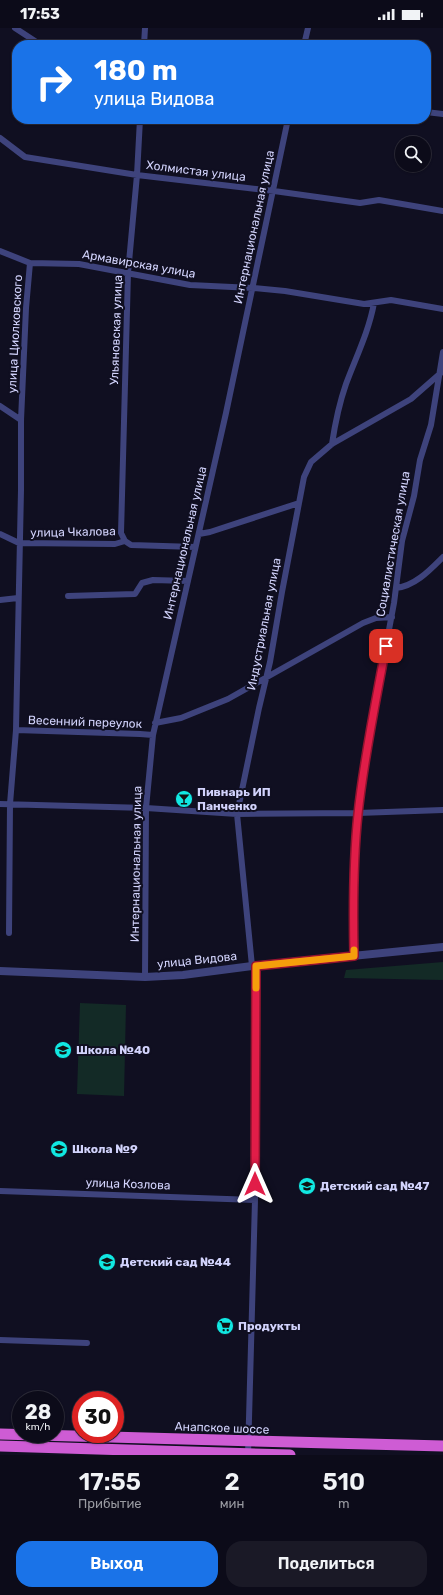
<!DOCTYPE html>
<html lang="ru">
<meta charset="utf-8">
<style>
:root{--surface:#0c0b19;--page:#1a1926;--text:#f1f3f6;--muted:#9a9ba2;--line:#2c2b38;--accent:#1a73e8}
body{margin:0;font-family:Rubik,sans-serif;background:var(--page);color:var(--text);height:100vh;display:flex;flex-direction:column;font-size:15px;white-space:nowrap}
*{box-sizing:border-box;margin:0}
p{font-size:13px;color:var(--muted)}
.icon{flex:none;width:22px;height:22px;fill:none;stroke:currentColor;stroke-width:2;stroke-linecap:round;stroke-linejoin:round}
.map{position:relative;height:1427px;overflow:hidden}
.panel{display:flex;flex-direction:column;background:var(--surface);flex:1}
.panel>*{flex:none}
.banner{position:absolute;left:12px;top:12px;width:419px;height:84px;border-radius:16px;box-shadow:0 1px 3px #0004,0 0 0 1px var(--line);background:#1a73e8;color:#fff;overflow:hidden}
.controls{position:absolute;left:395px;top:108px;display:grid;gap:8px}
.controls a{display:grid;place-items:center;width:36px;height:36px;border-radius:50%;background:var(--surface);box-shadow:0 1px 3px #0004,0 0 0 1px var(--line);font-size:20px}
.speed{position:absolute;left:12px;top:1363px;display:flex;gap:8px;font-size:20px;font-weight:700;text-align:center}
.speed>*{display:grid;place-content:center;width:52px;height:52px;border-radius:50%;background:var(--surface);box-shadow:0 1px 3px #0004,0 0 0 1px var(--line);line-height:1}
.speed small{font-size:10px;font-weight:400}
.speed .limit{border:6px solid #d22;background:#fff;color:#111}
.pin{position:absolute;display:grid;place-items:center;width:34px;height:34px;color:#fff;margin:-17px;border-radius:8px;box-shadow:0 2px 6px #0006}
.me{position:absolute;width:44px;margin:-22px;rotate:0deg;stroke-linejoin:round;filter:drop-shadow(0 0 3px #0008)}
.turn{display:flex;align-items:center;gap:14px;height:84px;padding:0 16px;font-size:18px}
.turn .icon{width:52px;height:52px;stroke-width:2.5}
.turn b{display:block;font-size:28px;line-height:34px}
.eta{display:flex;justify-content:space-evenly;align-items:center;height:68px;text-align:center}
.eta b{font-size:24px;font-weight:600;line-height:28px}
.action{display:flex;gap:8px;margin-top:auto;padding:8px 16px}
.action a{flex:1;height:46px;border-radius:16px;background:var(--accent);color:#fff;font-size:16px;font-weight:600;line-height:46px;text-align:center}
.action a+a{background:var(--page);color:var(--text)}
.status{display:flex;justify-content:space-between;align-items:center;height:28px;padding:0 20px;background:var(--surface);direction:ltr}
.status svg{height:11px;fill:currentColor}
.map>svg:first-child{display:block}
.green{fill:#132a26}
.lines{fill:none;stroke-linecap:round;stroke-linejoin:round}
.minor{stroke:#3e437c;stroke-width:6}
.tertiary{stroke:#3e437c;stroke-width:8}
.trunk{stroke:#ce5cd4;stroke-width:11}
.route-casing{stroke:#92132f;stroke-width:10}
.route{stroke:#e11d48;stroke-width:7}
.slow{stroke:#f59e0b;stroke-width:7}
.labels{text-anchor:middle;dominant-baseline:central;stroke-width:4;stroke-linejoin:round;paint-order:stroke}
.street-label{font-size:12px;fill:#d2d3fc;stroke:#100f21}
.poi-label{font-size:12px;font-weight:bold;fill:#d2d3fc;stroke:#100f21;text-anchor:start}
</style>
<div class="status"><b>17:53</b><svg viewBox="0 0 49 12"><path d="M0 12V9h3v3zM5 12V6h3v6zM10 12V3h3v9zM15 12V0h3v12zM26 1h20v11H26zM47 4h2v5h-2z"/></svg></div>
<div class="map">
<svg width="443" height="1427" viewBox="0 0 443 1427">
<rect width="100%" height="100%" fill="#100f21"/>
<path class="green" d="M443,934v18l-99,-2 2,-8z
M80,975l46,2 -2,91 -47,-2z"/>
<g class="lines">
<path class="minor" d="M15,0l26,17
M144,17l1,-17
M304,17l4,-17
M426,84l17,2
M0,110l25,19 112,18 137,16 86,12 19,-3 64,11
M0,223l30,12 49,1 111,21 63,3 32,3 79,13 27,-4 52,9
M0,378l21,14
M332,416c3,-20 7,-40 14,-60 10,-27 23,-53 28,-81
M0,506l19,9 96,1 10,-3 6,4 64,2
M199,506l11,-2 89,-29
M125,513l-4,-8 7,-260 9,-98 3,-56
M396,560c19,-2 34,-18 47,-31
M68,568l67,-2 7,-11 11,-3 35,1
M0,572l18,-2
M155,695l26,-5 47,-19 135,-76 13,-5 16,-1
M16,702l124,4 13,1
M0,776l146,4 91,6 121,-1 85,-3
M9,905l1,-129 6,-74 5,-240v-70l5,-112 4,-45
M354,928l-2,-65 6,-78 12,-82 24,-128 8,-62 12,-45 6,-36 11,-35 12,-73
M252,938l-15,-152 22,-106 11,-46 12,-70 22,-115 7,-15 21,-18 79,-45 32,-28
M145,949l1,-169 7,-73 73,-322 62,-294
M0,1163l255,9
M0,1312l87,3
M248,1427l7,-255 1,-234"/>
<path class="tertiary" d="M0,943l145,6 38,-2 69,-9 191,-19"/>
<path class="trunk" d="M0,1406l443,12
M0,1418l290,9"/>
</g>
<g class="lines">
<g class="route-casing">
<path id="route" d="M255,1156l1,-218 98,-10c-1,-47 -1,-95 4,-142 6,-57 18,-113 28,-168"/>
</g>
<use href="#route" class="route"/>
<path class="slow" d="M256,960v-22l98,-10v-6"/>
</g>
<defs>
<g id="bar-disc" transform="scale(0.9)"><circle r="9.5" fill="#11e8e2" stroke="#100f21"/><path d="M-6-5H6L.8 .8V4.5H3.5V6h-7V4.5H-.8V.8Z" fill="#111"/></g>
<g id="school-disc" transform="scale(0.9)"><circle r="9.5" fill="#11e8e2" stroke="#100f21"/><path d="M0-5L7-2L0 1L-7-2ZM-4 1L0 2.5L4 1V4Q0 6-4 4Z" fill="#111"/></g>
<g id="supermarket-disc" transform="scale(0.9)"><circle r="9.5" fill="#11e8e2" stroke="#100f21"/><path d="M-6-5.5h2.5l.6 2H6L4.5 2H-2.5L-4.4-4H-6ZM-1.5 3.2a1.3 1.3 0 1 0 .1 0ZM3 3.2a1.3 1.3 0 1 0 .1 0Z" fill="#111"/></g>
</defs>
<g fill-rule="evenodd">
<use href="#bar-disc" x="184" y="771"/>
<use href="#school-disc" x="63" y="1022"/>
<use href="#school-disc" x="59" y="1121"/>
<use href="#school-disc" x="307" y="1158"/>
<use href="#school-disc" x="107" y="1234"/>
<use href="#supermarket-disc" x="225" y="1298"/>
</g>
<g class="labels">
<g class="street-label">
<text transform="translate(196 143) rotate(7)">Холмистая улица</text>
<text transform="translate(254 199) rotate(-78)">Интернациональная улица</text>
<text transform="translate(139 236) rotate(10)">Армавирская улица</text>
<text transform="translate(116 302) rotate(-88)">Ульяновская улица</text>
<text transform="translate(15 306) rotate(-87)">улица Циолковского</text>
<text transform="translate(73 504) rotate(-1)">улица Чкалова</text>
<text transform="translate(185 515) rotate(-77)">Интернациональная улица</text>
<text transform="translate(393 516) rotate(-80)">Социалистическая улица</text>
<text transform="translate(264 596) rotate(-79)">Индустриальная улица</text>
<text transform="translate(85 694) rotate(2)">Весенний переулок</text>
<text transform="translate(136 836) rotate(-89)">Интернациональная улица</text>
<text transform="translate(197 932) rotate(-6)">улица Видова</text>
<text transform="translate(128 1156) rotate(2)">улица Козлова</text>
<text transform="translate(222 1400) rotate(2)">Анапское шоссе</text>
</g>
<g class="poi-label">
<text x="197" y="764">Пивнарь ИП<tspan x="197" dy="14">Панченко</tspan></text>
<text x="76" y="1022">Школа №40</text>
<text x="72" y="1121">Школа №9</text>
<text x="320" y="1158">Детский сад №47</text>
<text x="120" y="1234">Детский сад №44</text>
<text x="238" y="1298">Продукты</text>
</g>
</g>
</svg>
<div class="controls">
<a><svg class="icon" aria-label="search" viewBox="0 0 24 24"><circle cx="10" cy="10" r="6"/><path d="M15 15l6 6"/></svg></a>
</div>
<div class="speed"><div>28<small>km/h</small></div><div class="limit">30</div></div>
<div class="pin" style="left:386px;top:618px;background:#d93025"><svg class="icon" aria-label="arrive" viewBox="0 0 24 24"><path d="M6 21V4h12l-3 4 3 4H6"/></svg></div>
<svg class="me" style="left:255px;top:1156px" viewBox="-20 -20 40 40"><path d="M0-17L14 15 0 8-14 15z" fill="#e11d48" stroke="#fff" stroke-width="4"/></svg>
<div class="banner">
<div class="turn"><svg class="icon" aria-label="right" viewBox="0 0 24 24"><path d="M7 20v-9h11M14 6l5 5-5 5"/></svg><div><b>180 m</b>улица Видова</div></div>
</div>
</div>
<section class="panel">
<div class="eta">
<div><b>17:55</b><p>Прибытие</p></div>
<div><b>2</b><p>мин</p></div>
<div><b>510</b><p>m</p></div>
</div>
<div class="action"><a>Выход</a><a>Поделиться</a></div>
</section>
